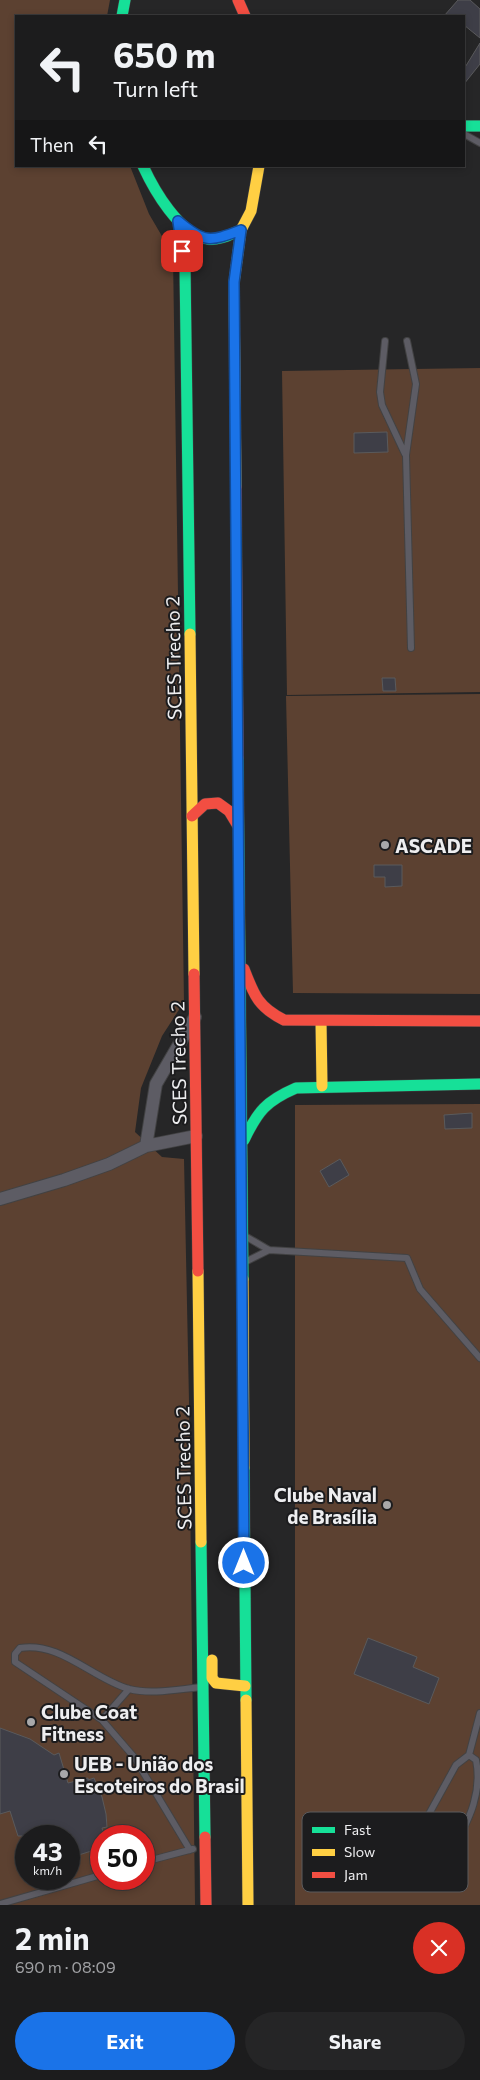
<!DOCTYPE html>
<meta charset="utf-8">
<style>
:root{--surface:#1c1c1d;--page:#252526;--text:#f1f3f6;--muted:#a0a1a4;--line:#3a3a3b;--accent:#1a73e8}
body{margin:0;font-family:Commissioner,sans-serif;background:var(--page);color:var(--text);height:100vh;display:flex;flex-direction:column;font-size:19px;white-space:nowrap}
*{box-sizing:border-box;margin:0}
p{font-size:16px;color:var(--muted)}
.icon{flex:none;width:28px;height:28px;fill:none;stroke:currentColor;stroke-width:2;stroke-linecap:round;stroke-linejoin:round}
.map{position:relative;height:1905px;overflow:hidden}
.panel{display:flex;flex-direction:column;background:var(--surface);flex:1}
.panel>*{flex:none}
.top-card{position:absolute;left:15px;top:15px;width:450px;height:152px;border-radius:0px;box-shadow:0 2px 8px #0003,0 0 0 1px var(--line);background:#1c1c1d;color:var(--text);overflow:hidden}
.speed{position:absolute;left:15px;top:1825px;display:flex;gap:10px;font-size:25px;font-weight:700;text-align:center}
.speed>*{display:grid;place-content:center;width:65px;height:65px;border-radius:50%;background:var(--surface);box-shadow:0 2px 8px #0003,0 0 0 1px var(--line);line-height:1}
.speed small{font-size:12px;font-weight:400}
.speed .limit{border:8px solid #d22;background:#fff;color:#111}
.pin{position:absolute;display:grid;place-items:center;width:42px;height:42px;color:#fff;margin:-21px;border-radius:10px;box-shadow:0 2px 8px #0006}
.me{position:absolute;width:55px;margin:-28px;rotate:0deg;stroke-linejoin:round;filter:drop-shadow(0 0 4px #0008)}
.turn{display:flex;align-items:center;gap:18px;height:105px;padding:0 15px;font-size:22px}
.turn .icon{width:65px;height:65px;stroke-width:2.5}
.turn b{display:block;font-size:35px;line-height:42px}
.then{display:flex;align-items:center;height:48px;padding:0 15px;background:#0003;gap:10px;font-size:19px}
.round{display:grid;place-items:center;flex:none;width:52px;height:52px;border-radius:26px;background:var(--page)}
.headline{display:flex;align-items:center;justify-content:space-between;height:85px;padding:0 15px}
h1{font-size:30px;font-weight:700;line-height:38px}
.primary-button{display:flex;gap:10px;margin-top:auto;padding:10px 15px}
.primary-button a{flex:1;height:58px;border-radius:30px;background:var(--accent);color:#fff;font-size:20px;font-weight:700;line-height:58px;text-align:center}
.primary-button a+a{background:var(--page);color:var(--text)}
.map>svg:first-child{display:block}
.green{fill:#5c4131;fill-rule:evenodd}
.building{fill:#3e3e47;stroke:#5a5a5c}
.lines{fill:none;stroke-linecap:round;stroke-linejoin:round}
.lane-casing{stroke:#424243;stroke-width:8}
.street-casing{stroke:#424243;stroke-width:14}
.fast-casing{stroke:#424243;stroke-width:12}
.slow-casing{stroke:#424243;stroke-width:12}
.jam-casing{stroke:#424243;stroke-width:12}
.lane{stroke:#5d5c64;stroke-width:6}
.street{stroke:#5d5c64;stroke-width:12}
.fast{stroke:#16e098;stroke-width:11}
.slow{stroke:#ffcf43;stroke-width:11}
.jam{stroke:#f24e42;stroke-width:11}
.route-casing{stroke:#114b97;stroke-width:12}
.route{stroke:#1a73e8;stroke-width:9}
.poi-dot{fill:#a8a8aa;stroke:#1c1c1e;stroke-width:2}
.labels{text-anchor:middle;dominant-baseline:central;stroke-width:4;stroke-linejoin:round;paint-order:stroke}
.street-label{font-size:19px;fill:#eeeef0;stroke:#1c1c1e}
.poi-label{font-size:19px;font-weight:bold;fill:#eeeef0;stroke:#1c1c1e;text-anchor:start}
.key{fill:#1c1c1e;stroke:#5b5b5d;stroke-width:1}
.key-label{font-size:14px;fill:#eeeef0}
</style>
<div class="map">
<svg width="480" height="1905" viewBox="0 0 480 1905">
<rect width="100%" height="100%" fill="#262627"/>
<path class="green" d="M0,0h110l-3,16h-91v150h114l19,48 24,41 11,747 -22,34 -21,52 -6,44 27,25 22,2 5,242 6,504h-195zM26,1836h43v43h-43zM101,1836h43v43h-43z
M480,368v324l-193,3 -5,-324z
M480,694v300l-187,-1 -7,-297z
M480,1104v801h-185v-800z"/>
<path class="building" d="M458,0h12l10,9v29l-16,-13v-9h-20z
M480,43v21l-16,20v-15z
M387,432l1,20 -34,1v-20z
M382,678h13l1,13h-13z
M374,865h28v21l-17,1v-10h-11z
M472,1113v15l-27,1 -1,-14z
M340,1159l9,16 -20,12 -9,-16z
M368,1638l49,19 -4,10 26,11 -10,26 -75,-30z
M0,1728l30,11 24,16 5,-2 9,30 20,-5v2l6,-2 8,19 4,17 1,13 -5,1 2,8h-3v12l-32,10v-22h-51l-8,-25 -10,3z"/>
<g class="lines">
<g class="lane-casing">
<path id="lane" d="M464,134l16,9
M385,341l-5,51 2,13 23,49
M407,341l9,43 -10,71 5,193
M245,1236l24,14 138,8 13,31 60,69
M245,1262l24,-12
M102,1720l27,-31
M469,1755l7,5c3,15 2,28 -2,42 -3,14 -33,76 -44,82 -7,4 -16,3 -23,1l-4,-9 2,-13 8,-20 43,-78 13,-10 11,-42
M190,1850l-56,-93 -32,-37 -87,-58v-8l5,-6c40,-7 73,31 109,41 23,6 50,0 73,-2
M144,1862l49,-13
M0,1904l101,-29"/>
</g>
<g class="street-casing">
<path id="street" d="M146,1146l10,-62 39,-67
M0,1199l64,-19 45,-16 37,-18 50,-10"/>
</g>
<g class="fast-casing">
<path id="fast" d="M122,16l3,-16
M464,126h16
M143,166c11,24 36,68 65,73 11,2 23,-5 33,-9
M178,221l7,45 5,368
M238,758l5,521
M244,1140c14,-29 22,-39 52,-52l184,-4
M244,1468l2,232
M201,1542l4,295"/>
</g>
<g class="slow-casing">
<path id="slow" d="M236,487l-2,-204 7,-53 10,-19 8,-45
M190,634l4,340
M321,1021l1,65
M198,1271l3,271
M243,1279l1,189
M212,1660v18l4,5 29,3
M246,1700l2,205"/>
</g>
<g class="jam-casing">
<path id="jam" d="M238,0l7,16
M236,487l2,271
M192,816l13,-12 13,-1 11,8 9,15
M244,969c10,26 14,38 40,51l196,1
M194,974l4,297
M205,1837l1,68"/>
</g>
<use href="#lane" class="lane"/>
<use href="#street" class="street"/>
<use href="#fast" class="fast"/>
<use href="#slow" class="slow"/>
<use href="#jam" class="jam"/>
</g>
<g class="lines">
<g class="route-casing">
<path id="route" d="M182,251l-4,-30c26,22 32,21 63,9l-7,52 10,1281"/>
</g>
<use href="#route" class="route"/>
</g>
<g class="poi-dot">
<circle cx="385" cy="845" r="5"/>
<circle cx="387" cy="1505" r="5"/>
<circle cx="31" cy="1722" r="5"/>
<circle cx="64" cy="1774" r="5"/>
</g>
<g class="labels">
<g class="street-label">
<text transform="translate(173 658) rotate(-91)">SCES Trecho 2</text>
<text transform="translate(178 1063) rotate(-91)">SCES Trecho 2</text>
<text transform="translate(183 1468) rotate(-91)">SCES Trecho 2</text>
</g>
<g class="poi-label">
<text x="395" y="845">ASCADE</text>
<text x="377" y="1494" text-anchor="end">Clube Naval<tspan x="377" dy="22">de Brasília</tspan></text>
<text x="41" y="1711">Clube Coat<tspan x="41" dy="22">Fitness</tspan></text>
<text x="74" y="1763">UEB - União dos<tspan x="74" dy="22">Escoteiros do Brasil</tspan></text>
</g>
</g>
<rect x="302" y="1812" width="166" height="80" rx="8" class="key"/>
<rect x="312" y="1827" width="23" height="6" fill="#16e098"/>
<rect x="312" y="1849" width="23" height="7" fill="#ffcf43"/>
<rect x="312" y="1872" width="23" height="6" fill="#f24e42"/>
<g class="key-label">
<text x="344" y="1835">Fast</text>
<text x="344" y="1857">Slow</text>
<text x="344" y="1880">Jam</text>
</g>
</svg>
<div class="speed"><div>43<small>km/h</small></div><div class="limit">50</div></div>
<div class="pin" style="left:182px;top:251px;background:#d93025"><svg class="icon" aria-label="arrive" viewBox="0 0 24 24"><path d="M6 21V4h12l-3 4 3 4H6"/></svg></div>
<svg class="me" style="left:244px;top:1563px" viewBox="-20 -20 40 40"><circle r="17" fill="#1a73e8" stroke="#fff" stroke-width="3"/><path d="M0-11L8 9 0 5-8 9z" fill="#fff"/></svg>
<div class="top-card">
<div class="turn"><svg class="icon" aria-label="left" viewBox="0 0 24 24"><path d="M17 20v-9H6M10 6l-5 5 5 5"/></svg><div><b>650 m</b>Turn left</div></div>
<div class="then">Then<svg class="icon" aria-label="left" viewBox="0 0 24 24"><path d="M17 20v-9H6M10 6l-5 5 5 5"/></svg></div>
</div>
</div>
<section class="panel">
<div class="headline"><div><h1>2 min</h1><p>690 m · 08:09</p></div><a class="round" style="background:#d93025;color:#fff"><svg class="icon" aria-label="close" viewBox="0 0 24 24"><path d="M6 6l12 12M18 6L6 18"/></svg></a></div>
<div class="primary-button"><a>Exit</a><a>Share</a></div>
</section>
